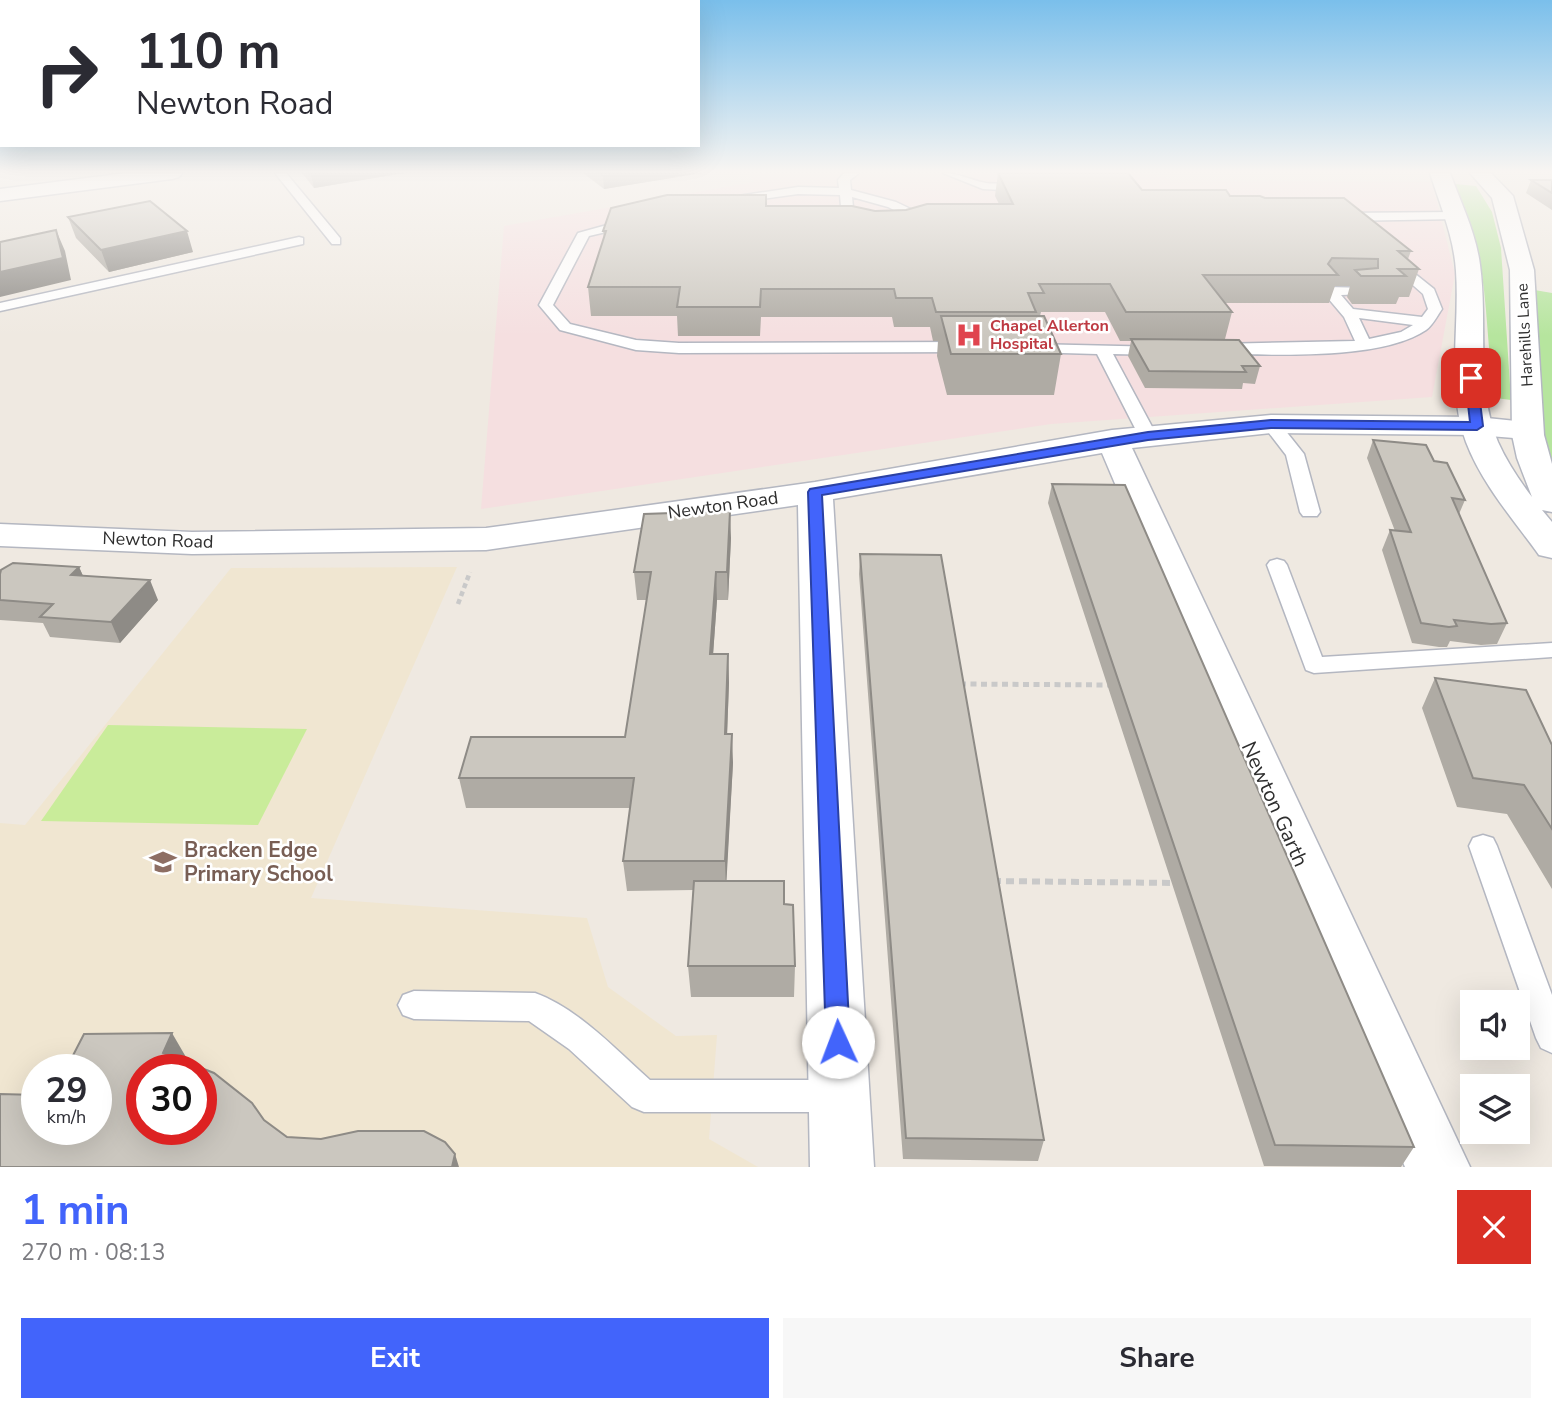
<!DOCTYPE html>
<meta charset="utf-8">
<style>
:root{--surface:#fff;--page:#f7f7f7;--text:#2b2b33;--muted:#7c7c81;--accent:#4264fb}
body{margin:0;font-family:"Nunito Sans",sans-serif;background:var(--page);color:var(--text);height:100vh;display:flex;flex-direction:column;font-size:26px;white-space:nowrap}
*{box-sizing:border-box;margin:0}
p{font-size:23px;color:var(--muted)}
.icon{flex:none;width:38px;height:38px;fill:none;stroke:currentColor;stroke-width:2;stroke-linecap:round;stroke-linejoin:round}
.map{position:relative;height:1167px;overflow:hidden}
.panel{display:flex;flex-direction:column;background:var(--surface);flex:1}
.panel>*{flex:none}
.banner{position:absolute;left:0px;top:0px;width:700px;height:147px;box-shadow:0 7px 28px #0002;background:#fff;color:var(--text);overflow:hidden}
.tools{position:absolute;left:1460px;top:990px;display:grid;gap:14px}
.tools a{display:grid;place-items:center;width:70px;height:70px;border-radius:0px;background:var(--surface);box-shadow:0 7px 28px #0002;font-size:35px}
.speed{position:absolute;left:21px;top:1054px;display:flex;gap:14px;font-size:35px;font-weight:700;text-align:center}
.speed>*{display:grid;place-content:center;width:91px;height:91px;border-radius:50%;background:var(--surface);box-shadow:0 7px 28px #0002;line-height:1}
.speed small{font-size:18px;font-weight:400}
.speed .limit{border:10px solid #d22;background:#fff;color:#111}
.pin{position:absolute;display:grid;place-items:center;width:60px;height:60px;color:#fff;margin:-30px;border-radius:14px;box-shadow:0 4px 10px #0006}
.me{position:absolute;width:77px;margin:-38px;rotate:358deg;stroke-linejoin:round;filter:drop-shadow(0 0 5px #0008)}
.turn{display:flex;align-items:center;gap:24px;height:147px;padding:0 21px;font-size:32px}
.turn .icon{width:91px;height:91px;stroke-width:2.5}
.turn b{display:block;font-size:49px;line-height:60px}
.round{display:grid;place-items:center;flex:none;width:74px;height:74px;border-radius:0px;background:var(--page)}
.head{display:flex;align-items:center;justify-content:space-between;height:119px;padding:0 21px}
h1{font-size:42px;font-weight:700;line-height:52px;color:var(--accent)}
.cta{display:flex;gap:14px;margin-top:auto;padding:14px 21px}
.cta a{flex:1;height:80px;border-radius:0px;background:var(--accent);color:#fff;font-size:28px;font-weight:700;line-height:80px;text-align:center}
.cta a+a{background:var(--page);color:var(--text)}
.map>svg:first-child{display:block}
.education{fill:#f0e6d1;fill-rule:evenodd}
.medical{fill:#f5dfe0}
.green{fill:#b6e59e}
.pitch{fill:#c9ec9a}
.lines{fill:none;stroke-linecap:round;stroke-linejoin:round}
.service-casing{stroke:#b4b7c1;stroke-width:3}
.minor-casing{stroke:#b4b7c1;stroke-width:3}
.secondary-casing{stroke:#b4b7c1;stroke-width:3}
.path-far2{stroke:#c9c9c9;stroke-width:4.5;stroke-dasharray:5 3.5;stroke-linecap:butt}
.path-far1{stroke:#c9c9c9;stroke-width:5;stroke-dasharray:6 4.5;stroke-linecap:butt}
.path{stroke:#c9c9c9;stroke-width:6;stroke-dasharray:8 5;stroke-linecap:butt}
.service{fill:#fff;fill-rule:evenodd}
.minor{fill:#fff;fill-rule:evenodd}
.secondary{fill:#fff;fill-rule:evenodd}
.wall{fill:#afaba4}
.shaded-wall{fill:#8e8b86}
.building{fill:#cbc7bf;stroke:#8e8b86;stroke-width:2;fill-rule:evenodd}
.route{fill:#4264fb;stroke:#2b41a3;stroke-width:2}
.labels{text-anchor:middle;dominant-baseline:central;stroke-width:5;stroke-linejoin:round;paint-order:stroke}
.far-health-label{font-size:16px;font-weight:bold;fill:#be3a42;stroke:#fff;text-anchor:start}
.far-street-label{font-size:16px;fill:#2e2e2e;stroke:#fff}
.street-label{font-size:18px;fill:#2e2e2e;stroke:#fff}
.near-street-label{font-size:21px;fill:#2e2e2e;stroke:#fff}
.near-education-label{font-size:21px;font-weight:bold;fill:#785e54;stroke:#fff;text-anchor:start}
</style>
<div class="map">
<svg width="1552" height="1167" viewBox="0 0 1552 1167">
<rect width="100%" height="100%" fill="#efe9e1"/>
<path class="education" d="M457,567l-146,331 276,20 21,69 68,49 41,-1 -8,104 49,28h-758v-344l25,2 206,-257zM37,1069h59v60h-59zM142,1069h59v60h-59z"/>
<path class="medical" d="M749,173h398l26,7 259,2 23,92 -23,123 -381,27 -570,85 23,-283 250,-44z"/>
<path class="green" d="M1455,184l21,2 16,26 9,36 10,152 -16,-2c-8,-47 -7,-95 -16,-142 -4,-25 -14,-49 -24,-72z
M1523,288l29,5v209z"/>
<path class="pitch" d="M108,725l199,4 -49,96 -217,-4z"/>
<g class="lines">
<g class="service-casing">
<path id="service" d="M275,173h11l54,65v6h-8z
M844,173h15l-9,7 1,10 45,12 23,11 5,13 -2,3 -13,1 -2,-3 4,-3 -1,-6 -22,-11 -36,-10 2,21 12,10 -6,4 -11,-3 -7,-11 -2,-23 -42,-1 -73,10 -6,-3 6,-3 73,-11 41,1 -1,-8z
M943,173c16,0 27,7 43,10 14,2 33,-3 44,5l-6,3 -41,-2z
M1455,212l4,1v6l-118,2 -6,-4 6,-4z
M632,218l4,1v6l-47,11 -36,69 17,19 66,16 43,3 286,-1 8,5 -8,5 -286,1 -43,-3 -76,-20 -21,-25 39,-72z
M299,237l4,1v6l-303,67v-8z
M1394,257l40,32 8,20c-5,7 -9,16 -16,21 -46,31 -154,24 -208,24l-8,-5 8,-5 137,-3 -11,-24 -22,-26 7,-4 38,1v6l-26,1 12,14 69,8 6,-8 -5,-15 -34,-30v-6zM1359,318l54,7 -12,7 -32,7z
M1032,344l131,3 3,3 -8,5 -45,-1 44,82 -3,4h-12l-3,-4 -42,-82 -70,-2 -3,-3z
M1271,419l6,1 27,34 16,58 -3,4h-14l-3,-4 -14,-57 -24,-31z
M1277,559l7,2 3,4 35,92 230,-14v14l-238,16 -8,-3 -39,-105 3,-4z
M1483,835l10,3 4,8 55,149v58l-11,-5 -5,-10 -67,-192 4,-8z
M414,991l121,2c44,16 81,57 115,87h188l12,5 5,11 -5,11 -12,5h-194l-12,-5 -63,-58 -40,-28 -115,-2 -11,-4 -5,-10 5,-10z"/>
</g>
<g class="minor-casing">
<path id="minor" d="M126,173h56l-3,4 -7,2 -172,22v-12z
M1271,415l206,2 60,6 5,7 -5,7 -11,2 -49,-4 -206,-2 -139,15 338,719h-65l-303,-714 -269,46 41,668h-64l-12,-662 -312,45 -294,4 -192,-8v-22l192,8 294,-4 329,-46 297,-52z"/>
</g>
<g class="secondary-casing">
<path id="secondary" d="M1430,173h20c11,30 26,60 30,92 8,58 -5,122 18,177 9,20 21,38 34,55l-15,-39 -5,-23 -2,-165 -18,-72 -22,-25h21l22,23 21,74 10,165 8,29v48l-10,-2 10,12v36l-13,-3c-26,-36 -57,-71 -73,-113 -20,-54 -6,-115 -10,-171 -2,-34 -16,-66 -26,-98z"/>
</g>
<path class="path-far2" d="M458,604l12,-32"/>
<path class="path-far1" d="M960,684l153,1"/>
<path class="path" d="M993,881l184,2"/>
<use href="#service" class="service"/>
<use href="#minor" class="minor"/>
<use href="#secondary" class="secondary"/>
</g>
<path class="wall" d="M302,173h102l-90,15z
M583,173h119l-98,16z
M998,173h130l14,17 123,8 146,53 -3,8 11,10 -10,28h-10l-3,7h-44l-5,-7 3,-11h-15l-6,17h-104l7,9 -7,27 35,27 -5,18 -12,-1 -1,6 -97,-1 -17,-32 3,-15h-11l-15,-29h-64l-1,4 21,38 -7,41h-107l-10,-39 1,-15h-5l-3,-14h-36l-2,-10h-131l-1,19h-82l-1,-20h-86l-3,-29 16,-48 -1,-8 163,-25 109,5 124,-7 -4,-8z
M1531,180h21v30l-26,-17z
M68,217l125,35 -84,20 -33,-34z
M1373,440l61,21 31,39 -6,14 48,109 -10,21 -16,1 -31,-4 -3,6h-8l-27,-4 -30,-93 8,-20 5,1 -28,-73z
M1052,484l362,663 -13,20 -137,-1 -216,-663z
M731,538l-3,62h-11l-4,54h15l1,29 -2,51 6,29 -7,118 58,23 11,62 -1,31h-103l-3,-31 5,-76 -66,1 -4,-30 7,-53h-164l-7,-30 166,-41 22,-137h-10l-3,-28z
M860,554l184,586 -6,21 -135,-2 -44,-585z
M79,567l4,9 75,24 -38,43 -70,-6 -7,-14 -43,-3v-46z
M1435,678l117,67v144l-45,-75 -50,-7 -35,-99z"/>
<path class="shaded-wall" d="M325,173h79l-90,15 -3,-13z
M621,173h81l-98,16 -1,-13z
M56,230l9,21 6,29 -71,17v-25z
M187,231l6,21 -84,20 -8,-22z
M730,511l1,27 -3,62 -1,-28z
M79,567l9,20 -17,-12z
M716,572l1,28 -6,83 -1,-29z
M150,580l8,20 -38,43 -9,-21z
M728,654l1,29 -3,80 -1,-29z
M732,734l1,29 -7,127 -1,-29z
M172,1033l18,31 -27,-11z
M455,1154l4,13h-7z"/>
<path class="building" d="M309,173h16l-14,2z
M599,173h22l-18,3z
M998,173h130l14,17h84l4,6h30l5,2h79l67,53h-13l21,18h-21l8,7h-45l-6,-6 23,-2v-9l-46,-1 -4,6 10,11h-135l29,37h-106l-16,-28h-71l5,9h-16l8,19h-100l-4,-14h-36l-2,-9h-133l-1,18h-83l3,-20h-92l18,-56h-3l8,-23 56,-13h99v11h86l23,5 31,-1 21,-6h86z
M1531,180h21v13z
M150,201l37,30 -86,19 -33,-33z
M56,230l7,28 -63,14v-30z
M941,316h103l17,38h-110z
M1131,339l108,1 21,26h-18l4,6 -97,-1z
M1373,440l53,5 8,16 13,2 18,37 -13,-2 55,125 -16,1 -37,-4 3,6 -8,1 -28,-4 -31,-93 21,2z
M1052,484l73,1 289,662 -139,-2z
M730,511l-3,61h-11l-6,82h18l-3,80h7l-7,127h-102l11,-83h-175l12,-41h154l26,-165h-17l10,-58z
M860,554l81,1 103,585 -138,-2z
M13,563l66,4 -8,8 79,5 -39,42 -71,-5 13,-13 -53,-4v-26l1,-4z
M1435,678l91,12 26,55v84l-28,-44 -51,-7z
M694,881h90v23l9,1 2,61h-107z
M172,1033l-9,20 51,20 38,30 12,17 23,17 34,2 37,-8h66l21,11 10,12 -3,13h-452v-73l37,1v34h59v-60h-30l18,-35zM142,1069h59v60h-59z"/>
<linearGradient id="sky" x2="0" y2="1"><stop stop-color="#7abfeb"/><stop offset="0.51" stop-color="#f8f5f2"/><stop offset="1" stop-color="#f8f5f2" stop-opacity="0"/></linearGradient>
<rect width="1552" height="336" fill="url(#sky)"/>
<path class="route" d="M1471,375l6,3 6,48 -6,4 -206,-2 -123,12 -326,55 28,547 -4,8 -8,3 -9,-3 -3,-8 -18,-550 2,-3 338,-57 123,-12 199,2 -5,-44z"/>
<defs>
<g id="hospital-bare" transform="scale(2.1)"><path d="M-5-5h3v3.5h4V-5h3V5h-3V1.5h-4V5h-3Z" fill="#e0444e" stroke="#fff" stroke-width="2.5" paint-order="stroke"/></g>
<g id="school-bare" transform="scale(2.1)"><path d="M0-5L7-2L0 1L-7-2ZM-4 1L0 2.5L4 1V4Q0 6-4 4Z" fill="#8d6e63" stroke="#fff" stroke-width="2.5" paint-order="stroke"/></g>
</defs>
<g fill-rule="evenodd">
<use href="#hospital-bare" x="969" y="335"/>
<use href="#school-bare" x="163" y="862"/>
</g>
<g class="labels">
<g class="far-health-label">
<text x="990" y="326">Chapel Allerton<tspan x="990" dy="18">Hospital</tspan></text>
</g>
<g class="far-street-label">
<text transform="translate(1525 335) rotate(-93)">Harehills Lane</text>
</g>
<g class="street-label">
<text transform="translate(723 505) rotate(-8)">Newton Road</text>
<text transform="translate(158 540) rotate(2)">Newton Road</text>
</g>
<g class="near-street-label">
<text transform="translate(1275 804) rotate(66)">Newton Garth</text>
</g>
<g class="near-education-label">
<text x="184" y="850">Bracken Edge<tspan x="184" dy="24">Primary School</tspan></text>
</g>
</g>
</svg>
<div class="tools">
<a><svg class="icon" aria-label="sound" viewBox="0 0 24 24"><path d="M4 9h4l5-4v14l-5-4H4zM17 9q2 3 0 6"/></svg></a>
<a><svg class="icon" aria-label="layers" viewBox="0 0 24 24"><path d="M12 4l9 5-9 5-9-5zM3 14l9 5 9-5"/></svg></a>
</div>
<div class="speed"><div>29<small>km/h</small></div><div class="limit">30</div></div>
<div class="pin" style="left:1471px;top:378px;background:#d93025"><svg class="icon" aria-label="arrive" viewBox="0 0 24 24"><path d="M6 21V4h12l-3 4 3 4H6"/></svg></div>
<svg class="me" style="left:838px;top:1042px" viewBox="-20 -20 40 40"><circle r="19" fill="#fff"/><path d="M0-13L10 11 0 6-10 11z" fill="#4264fb"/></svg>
<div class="banner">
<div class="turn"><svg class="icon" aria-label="right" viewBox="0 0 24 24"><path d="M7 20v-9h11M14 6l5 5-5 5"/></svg><div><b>110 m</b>Newton Road</div></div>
</div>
</div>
<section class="panel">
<div class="head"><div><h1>1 min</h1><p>270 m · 08:13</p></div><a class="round" style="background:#d93025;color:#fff"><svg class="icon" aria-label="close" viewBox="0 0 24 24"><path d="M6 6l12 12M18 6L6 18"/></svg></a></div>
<div class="cta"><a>Exit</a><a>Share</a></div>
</section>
